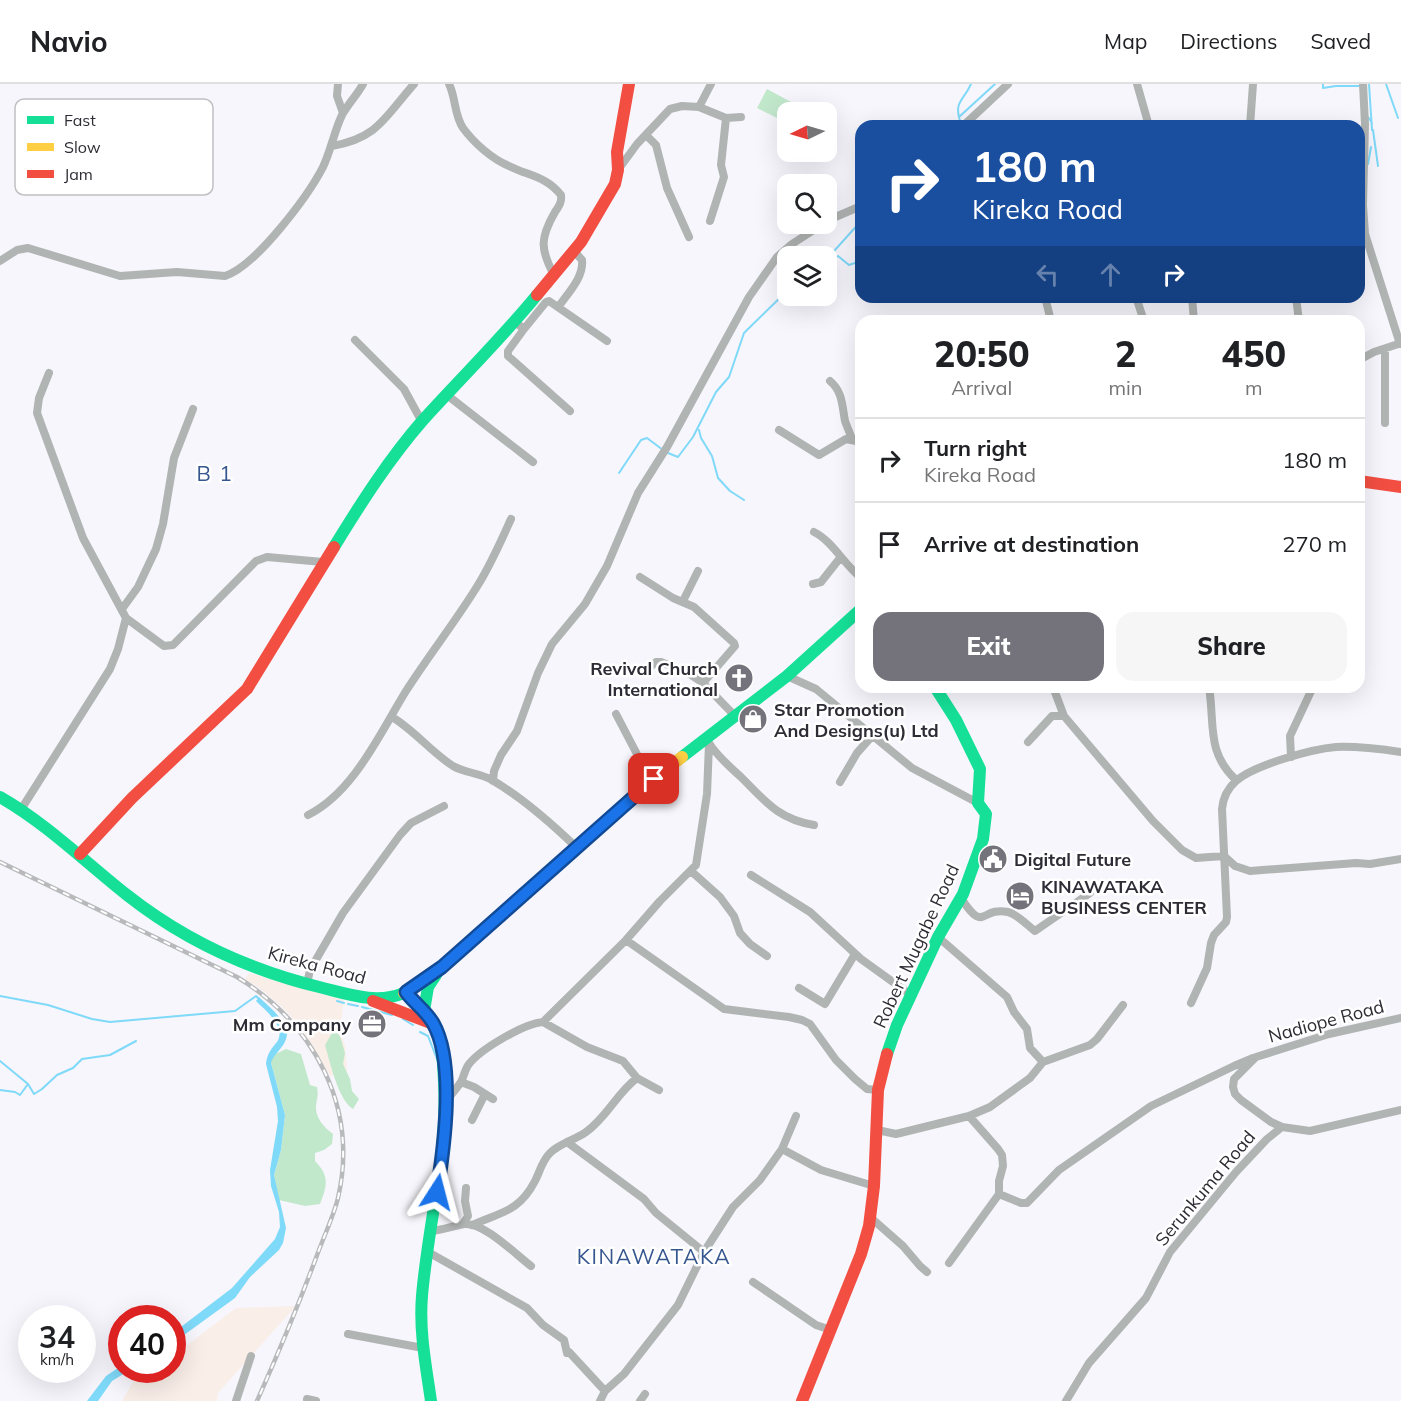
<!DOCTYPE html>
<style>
:root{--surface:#fff;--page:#f6f6f6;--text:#202124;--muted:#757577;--line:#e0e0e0;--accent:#74737b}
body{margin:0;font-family:Mulish,sans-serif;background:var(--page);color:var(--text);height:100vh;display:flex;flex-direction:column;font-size:22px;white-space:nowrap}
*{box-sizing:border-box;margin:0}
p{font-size:20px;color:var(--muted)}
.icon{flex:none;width:33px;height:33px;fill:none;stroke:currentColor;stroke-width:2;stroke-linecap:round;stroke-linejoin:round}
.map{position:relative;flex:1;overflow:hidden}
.details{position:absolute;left:855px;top:231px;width:510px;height:378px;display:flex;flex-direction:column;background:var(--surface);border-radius:18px;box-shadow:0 6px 24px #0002}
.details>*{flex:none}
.banner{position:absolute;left:855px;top:36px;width:510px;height:183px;border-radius:18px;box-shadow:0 6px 24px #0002;background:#1a4fa0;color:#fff;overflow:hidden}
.needle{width:39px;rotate:265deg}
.buttons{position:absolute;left:777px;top:18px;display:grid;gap:12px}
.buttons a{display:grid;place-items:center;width:60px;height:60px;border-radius:12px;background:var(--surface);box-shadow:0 6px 24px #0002;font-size:30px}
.speed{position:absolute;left:18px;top:1221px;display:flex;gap:12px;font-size:30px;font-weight:700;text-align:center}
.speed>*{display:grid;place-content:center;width:78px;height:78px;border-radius:50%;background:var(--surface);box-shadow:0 6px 24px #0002;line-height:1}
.speed small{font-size:15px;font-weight:400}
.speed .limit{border:9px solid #d22;background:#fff;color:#111}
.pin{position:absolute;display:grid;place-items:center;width:51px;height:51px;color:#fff;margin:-26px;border-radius:12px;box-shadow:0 3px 9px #0006}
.me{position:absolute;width:66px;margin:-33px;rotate:9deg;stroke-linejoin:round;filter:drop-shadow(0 0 4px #0008)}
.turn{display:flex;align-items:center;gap:21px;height:126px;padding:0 18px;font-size:27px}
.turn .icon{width:78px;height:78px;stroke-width:2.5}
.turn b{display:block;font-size:42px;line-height:51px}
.lanes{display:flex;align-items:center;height:57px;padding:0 18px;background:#0003;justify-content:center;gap:30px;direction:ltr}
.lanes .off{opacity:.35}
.eta{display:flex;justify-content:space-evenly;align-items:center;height:102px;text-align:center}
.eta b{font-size:36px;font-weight:800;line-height:42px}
.cta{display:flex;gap:12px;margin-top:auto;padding:12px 18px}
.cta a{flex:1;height:69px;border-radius:18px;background:var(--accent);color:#fff;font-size:24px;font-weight:800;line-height:69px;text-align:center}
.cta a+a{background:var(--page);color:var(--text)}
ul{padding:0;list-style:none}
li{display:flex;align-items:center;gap:18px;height:84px;padding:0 18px;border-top:2px solid var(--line)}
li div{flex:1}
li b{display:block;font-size:22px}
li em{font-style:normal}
header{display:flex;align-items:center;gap:36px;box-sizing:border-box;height:84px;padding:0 30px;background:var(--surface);border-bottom:2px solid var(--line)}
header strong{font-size:28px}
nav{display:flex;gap:33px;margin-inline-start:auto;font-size:21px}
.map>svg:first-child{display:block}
.industrial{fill:#f9eee8}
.green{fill:#c2e8cc}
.water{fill:#7fd9f8}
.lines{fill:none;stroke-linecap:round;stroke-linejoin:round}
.stream{stroke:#7fd9f8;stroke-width:2}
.street{stroke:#b0b4b2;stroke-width:8}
.fast{stroke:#16e098;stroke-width:12}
.slow{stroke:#ffcf43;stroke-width:12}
.jam{stroke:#f24e42;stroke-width:12}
.rail-casing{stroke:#b7b9bb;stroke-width:4.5}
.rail{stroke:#fff;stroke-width:2;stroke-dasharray:7;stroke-linecap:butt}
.route-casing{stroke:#114b97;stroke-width:15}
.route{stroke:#1a73e8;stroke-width:10}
.labels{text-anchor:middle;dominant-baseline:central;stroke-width:5;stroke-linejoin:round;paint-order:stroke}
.poi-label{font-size:18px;font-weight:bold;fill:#2e2d36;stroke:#fff;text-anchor:start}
.street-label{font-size:18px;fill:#2e2d36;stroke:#fff}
.quarter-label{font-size:21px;letter-spacing:1.5px;fill:#36568f;stroke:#fff}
.key{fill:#fff;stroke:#c0c0c3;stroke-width:1.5}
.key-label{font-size:16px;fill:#2e2d36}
</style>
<header>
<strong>Navio</strong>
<nav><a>Map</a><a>Directions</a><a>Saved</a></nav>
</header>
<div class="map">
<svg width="1401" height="1317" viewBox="0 0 1401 1317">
<rect width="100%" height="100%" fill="#f7f6fc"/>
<path class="industrial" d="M249,889l95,27 -4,30 5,16 2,25 -17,5 -21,-36 -14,-19 -14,-15 -20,-17 -16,-10z
M296,1222l-78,87 -1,8h-95l18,-31h32l1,-14 63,-48z"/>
<path class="green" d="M767,5l26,14 -10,18 -26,-13z
M336,948l4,4 5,17 -2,11 7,15 2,12 7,8 -6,10c-15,-9 -23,-47 -28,-64l7,-12z
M286,965l15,5 9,31 7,2c2,11 -1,12 -1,21 0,11 9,20 17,26l-1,10 -8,6 -9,3v8c15,15 12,25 5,43l-15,2 -26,-6 -5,-25 7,-25 4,-35 -14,-52 2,-8z"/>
<path class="water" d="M259,913c9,9 33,27 27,42 -3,10 -12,14 -15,24l14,52 -4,35 -7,25 12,53 -3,15 -4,7 -29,27 -15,21 -62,45v-10l59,-45 43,-49 5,-12 -1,-15 -8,-26 -1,-16 8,-49 -1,-14 -11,-43c1,-10 5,-15 11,-22 10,-15 -12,-32 -21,-41z
M121,1282l1,4h8l-18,11 -14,20h-11l19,-25z"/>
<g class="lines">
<path class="stream" d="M1323,0v4l13,-2h25
M1369,0l3,46
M1386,0l12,34
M959,33l36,-33
M1368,33l4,6
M961,40c-8,-23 2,-22 10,-40
M1373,46l5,36
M1368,80l3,-17
M826,176l35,-39
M826,180l12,-8 11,9 6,-2 6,-7
M699,346l2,8 11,18 6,22 12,13 14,9
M668,369l10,4 15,-20 23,-45 13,-15 15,-44 44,-43
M619,389l22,-33 6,-2 16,12
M0,912l48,9 44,14 18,3 125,-11 21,-15 3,3
M337,917l7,2
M348,920l10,2
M362,923l30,8
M403,935l10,6
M420,948l8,4 9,23
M0,977l28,23 6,10 8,-5 15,-14 16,-7 9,-9 28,-4 26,-14
M0,1006l15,2 5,3 8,-11"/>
<path class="street" d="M338,0l-1,12 6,17
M449,0c7,14 5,31 14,44 11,15 29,31 46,38 20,10 37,10 52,29 1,7 -2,11 -6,17 -15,26 -15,37 -1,63
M1137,0l12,42
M1363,0l2,40 -2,81 2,29 35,110
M699,23l12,-23
M963,42l45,-42
M1250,42l3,-42
M646,51l10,10 11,43 22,49
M332,62c46,-8 53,-29 82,-62
M618,86l19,-26 33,-35 12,-3 17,1 27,11 15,-1
M710,137l14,-44 -3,-12 5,-47
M826,137l35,-15
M0,177l17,-11 11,-2 92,28 57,-4 48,4c31,-10 83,-80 98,-109 8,-17 11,-35 19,-52 6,-11 15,-20 21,-31
M1045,213l6,24
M1136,213l8,24
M1192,213l2,24
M1296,213l3,24
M559,222c9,-13 25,-29 23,-46l-8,-9
M515,238l9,7 -16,22v5l62,55
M524,245l22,-27 3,-1 58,40
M355,256l49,49 18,33
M1385,265v74
M1359,276l15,-8 27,-9
M49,289l-10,25 -2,15 46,125 43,80 38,28 9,-1 83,-84 11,-4 56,5
M830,297c13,11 12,25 15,40 2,6 5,12 7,18
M447,311l86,67
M779,346l40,25 27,-16 15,3
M1359,415l3,-17
M814,448c17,8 30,32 47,46
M640,493l33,21 21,9 40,36 1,3 -32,37 32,33
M813,500l8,-2 19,-24
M683,517l15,-30
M122,525l16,-22 18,-38 7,-25 11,-66 19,-49
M649,584l7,-6h5l27,11 15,10
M787,592l29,13 96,79 66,35
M1053,603l11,29
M1209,603c6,37 -3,65 27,93
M616,630l23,44 15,21
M392,633c22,13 39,35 61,49 12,7 27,7 39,14 31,18 58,42 84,67
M1028,658l24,-26h12l89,105 29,29 14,8 28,-2 11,10 15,5 106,-8 14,1 31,-5
M709,659c8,13 20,23 32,34 24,24 37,42 73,48
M1291,673l-1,-21 23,-49
M493,697l1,-10 7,-16 16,-24 21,-58 14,-29 33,-40 22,-38 31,-73 29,-46 82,-150 28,-40 15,-13 31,-20
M840,698l17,-29 15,-17
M22,724l88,-139 8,-20 8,-31
M308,731c46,-23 72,-82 98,-124 23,-36 50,-70 72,-106 13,-21 23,-44 33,-66
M691,787l29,26 14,19 6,17 10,11 17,12
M751,791l59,37 51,47 50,36
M961,814c24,37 19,8 47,14 9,2 19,13 27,19l55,-38
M938,853l69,60 7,15 13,17 3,19 13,14
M626,856l98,69 65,8 13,3 8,4 26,36 19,19 12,10 11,1
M307,900l3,-14 33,-57 57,-78 11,-12 33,-17
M799,904l26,16 30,-50
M1191,919l16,-35 4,-25 3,-8 12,-13 1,-5 -5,-108c1,-11 6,-21 14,-28 18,-16 76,-32 100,-34 22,-1 44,2 65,5
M1401,934l-72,16 -73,23 -22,22 -1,8 2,7 6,6 30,22 11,5 28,4 91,-21
M543,938l83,-82 34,-39 36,-36 11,-71 2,-50
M461,998l13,5 19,12
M446,1017c5,-6 11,-13 15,-19 3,-6 4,-13 8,-18 12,-15 54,-40 74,-42l44,25 36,14 14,17 22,12
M472,1036l13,-26
M877,1046l19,4 73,-18 21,-9 40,-29 13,-16 47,-17 7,-6 26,-34
M567,1058l77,57 12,14 48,39
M782,1065l39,21 53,16
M999,1110l22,9h6l32,-33 92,-64 83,-40 19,-8
M870,1133l33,29 17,20 7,6
M463,1140l5,-8 -3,-15 1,-13
M472,1141c29,-13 47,-13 63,-44 5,-10 7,-20 15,-28 10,-10 25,-13 36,-21 21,-15 31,-39 51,-54
M431,1147c11,-1 22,-5 33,-7 20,-2 51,30 67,42
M428,1168l99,56 16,17 21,15 3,13 2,-1 36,39
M949,1179l50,-69v-13l4,-15 -1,-11 -4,-6 -29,-33
M753,1198l63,43 15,5
M348,1250l75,14
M307,1315l9,2
M236,1317l15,-45
M600,1317l5,-10 19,-17 54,-69 26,-53 29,-45 27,-27 22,-31 14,-33
M640,1317l5,-7
M1066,1317l23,-38 57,-65 24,-46 66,-80 31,-33 15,-12"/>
<path class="fast" d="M334,463c27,-44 55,-88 89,-127 38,-42 78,-81 114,-125
M682,673l105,-81 74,-67
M0,713c47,27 84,64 127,98 57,45 125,76 196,93 28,7 54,16 81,5
M406,908c10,13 24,24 31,40 6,15 6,33 7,50 4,72 -16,142 -22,214 -3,35 4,70 9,105
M424,927l4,-24 8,-12
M887,970l10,-29 41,-88 25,-43 20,-55 3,-25 -8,-11 2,-34 -24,-49 -21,-33"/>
<path class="slow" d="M404,909l38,-26 212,-188 28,-22"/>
<path class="jam" d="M537,211l44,-53 34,-58 3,-14 -1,-18 12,-68
M1359,397l42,6
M80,770l52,-56 115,-109 87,-142
M373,917l60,23
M802,1317l59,-147 8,-28 5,-40 4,-96 9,-36"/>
<g class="rail-casing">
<path id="rail" d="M0,778l237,115c77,47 122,130 101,221 -5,20 -15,40 -22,60 -18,48 -38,96 -59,143"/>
</g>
<use href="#rail" class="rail"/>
</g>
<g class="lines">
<g class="route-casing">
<path id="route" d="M437,1108c7,-44 19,-129 -4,-169 -7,-12 -19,-20 -27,-31l36,-25 212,-188"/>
</g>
<use href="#route" class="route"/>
</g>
<defs>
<g id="church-disc" transform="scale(1.5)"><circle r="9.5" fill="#74737b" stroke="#fff"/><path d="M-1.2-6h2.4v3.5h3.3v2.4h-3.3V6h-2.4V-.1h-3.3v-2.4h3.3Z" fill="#fff"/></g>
<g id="shop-disc" transform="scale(1.5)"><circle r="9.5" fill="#74737b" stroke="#fff"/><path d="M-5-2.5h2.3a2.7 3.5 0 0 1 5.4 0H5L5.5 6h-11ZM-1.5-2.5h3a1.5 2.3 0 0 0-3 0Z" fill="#fff"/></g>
<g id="civic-disc" transform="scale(1.5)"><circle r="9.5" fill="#74737b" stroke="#fff"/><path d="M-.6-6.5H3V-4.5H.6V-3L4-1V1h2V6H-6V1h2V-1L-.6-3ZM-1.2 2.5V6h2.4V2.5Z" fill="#fff"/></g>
<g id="hotel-disc" transform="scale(1.5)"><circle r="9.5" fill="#74737b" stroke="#fff"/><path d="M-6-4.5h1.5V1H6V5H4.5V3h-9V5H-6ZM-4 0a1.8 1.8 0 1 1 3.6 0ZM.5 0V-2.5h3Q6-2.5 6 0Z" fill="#fff"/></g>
<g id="office-disc" transform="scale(1.5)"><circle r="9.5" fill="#74737b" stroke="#fff"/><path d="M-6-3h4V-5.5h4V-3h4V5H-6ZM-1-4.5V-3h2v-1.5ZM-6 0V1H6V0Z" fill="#fff"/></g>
</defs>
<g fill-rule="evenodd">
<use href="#church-disc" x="739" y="594"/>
<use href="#shop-disc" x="753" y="635"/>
<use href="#civic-disc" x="993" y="775"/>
<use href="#hotel-disc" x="1020" y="812"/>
<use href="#office-disc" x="372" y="940"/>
</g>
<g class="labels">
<g class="poi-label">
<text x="718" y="584" text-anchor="end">Revival Church<tspan x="718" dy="21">International</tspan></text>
<text x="774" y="625">Star Promotion<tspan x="774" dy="21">And Designs(u) Ltd</tspan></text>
<text x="1014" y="775">Digital Future</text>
<text x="1041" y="802">KINAWATAKA<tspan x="1041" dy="21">BUSINESS CENTER</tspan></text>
<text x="351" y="940" text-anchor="end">Mm Company</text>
</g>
<g class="street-label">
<text transform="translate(916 862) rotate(-65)">Robert Mugabe Road</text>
<text transform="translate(317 881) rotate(15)">Kireka Road</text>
<text transform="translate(1326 937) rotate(-15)">Nadiope Road</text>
<text transform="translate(1205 1104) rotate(-50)">Serunkuma Road</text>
</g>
<g class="quarter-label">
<text x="215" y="389">B 1</text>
<text x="654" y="1172">KINAWATAKA</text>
</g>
</g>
<rect x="15" y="15" width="198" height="96" rx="9" class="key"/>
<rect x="27" y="32" width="27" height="8" fill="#16e098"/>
<rect x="27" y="59" width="27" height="8" fill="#ffcf43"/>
<rect x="27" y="86" width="27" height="8" fill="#f24e42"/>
<g class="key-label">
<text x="64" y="42">Fast</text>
<text x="64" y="69">Slow</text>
<text x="64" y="96">Jam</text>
</g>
</svg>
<div class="buttons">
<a><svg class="needle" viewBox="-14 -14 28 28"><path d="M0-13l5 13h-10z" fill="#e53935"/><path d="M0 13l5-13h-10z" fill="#757577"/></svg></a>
<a><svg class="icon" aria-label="search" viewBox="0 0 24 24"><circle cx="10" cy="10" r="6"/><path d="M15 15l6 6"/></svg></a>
<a><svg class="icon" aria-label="layers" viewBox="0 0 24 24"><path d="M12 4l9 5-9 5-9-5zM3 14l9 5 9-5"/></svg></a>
</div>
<div class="speed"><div>34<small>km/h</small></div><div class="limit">40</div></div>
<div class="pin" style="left:654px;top:695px;background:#d93025"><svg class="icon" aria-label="arrive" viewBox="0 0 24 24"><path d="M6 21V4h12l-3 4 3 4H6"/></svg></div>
<svg class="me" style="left:437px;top:1108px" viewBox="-20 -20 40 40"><path d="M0-17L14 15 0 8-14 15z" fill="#1a73e8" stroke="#fff" stroke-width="4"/></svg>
<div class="banner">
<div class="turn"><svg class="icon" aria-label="right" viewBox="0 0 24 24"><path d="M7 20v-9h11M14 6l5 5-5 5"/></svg><div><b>180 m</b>Kireka Road</div></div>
<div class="lanes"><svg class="icon off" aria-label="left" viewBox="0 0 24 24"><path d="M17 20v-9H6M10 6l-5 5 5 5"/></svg><svg class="icon off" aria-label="ahead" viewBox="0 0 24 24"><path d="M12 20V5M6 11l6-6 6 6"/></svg><svg class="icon" aria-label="right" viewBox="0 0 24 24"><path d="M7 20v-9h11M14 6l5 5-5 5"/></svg></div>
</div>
<section class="details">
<div class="eta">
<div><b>20:50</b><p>Arrival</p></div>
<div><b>2</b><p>min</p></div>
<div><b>450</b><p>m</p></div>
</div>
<ul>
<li><svg class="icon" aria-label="right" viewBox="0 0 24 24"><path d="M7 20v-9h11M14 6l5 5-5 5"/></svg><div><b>Turn right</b><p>Kireka Road</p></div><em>180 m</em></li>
<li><svg class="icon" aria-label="arrive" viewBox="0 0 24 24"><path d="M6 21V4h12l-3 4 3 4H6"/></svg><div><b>Arrive at destination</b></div><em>270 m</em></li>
</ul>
<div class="cta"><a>Exit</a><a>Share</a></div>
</section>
</div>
